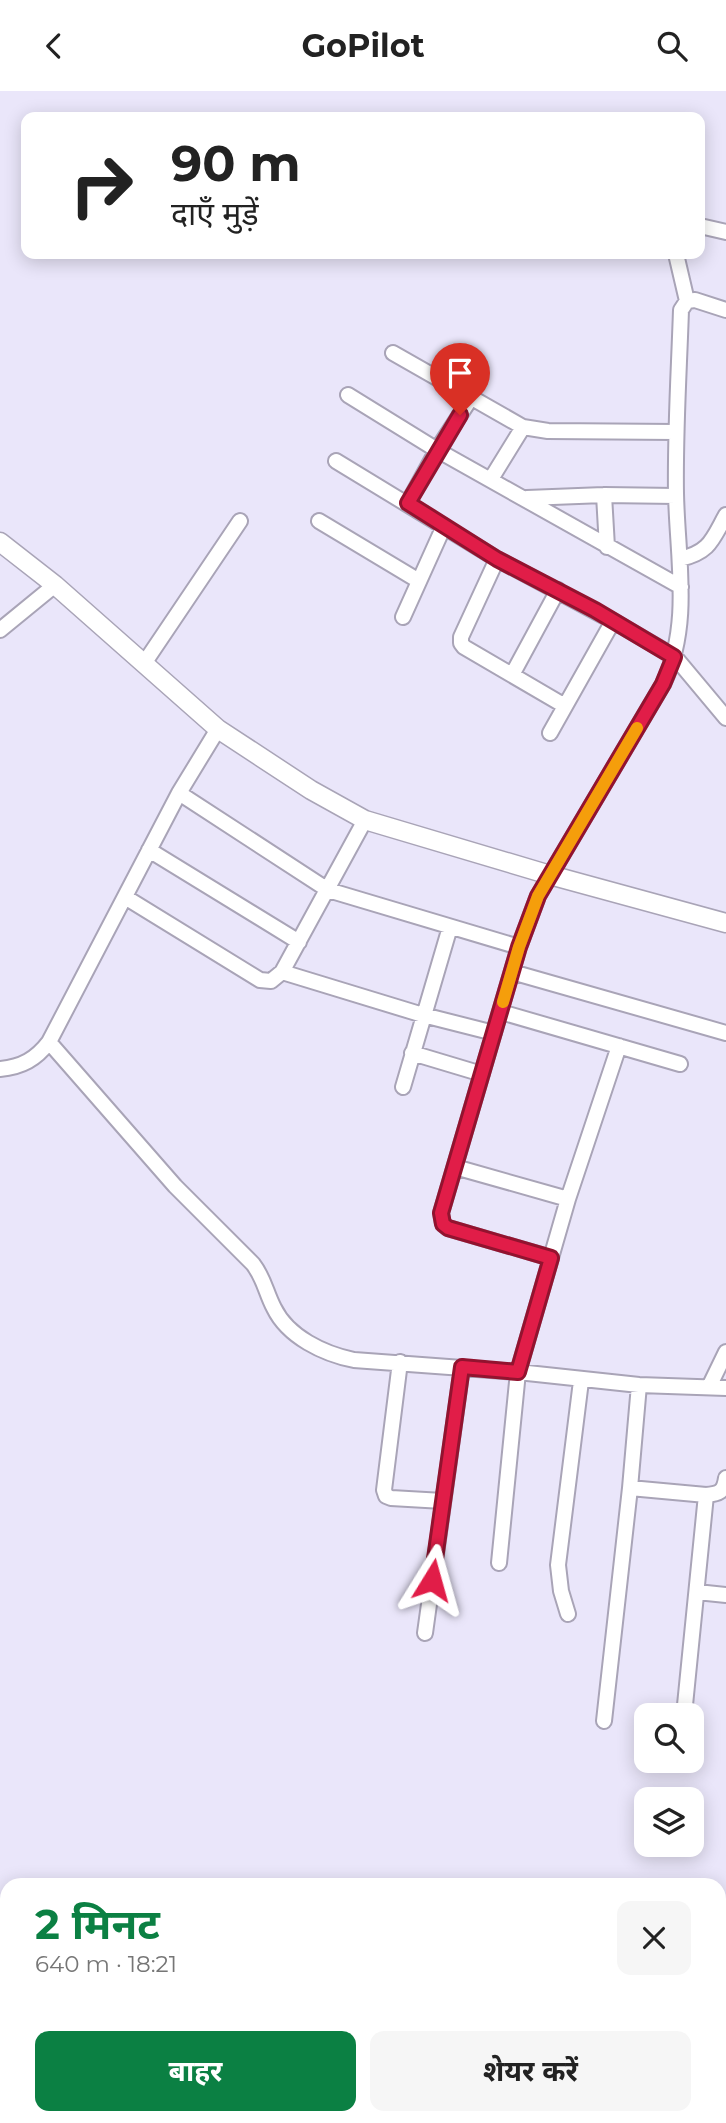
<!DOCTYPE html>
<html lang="hi">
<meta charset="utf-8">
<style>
:root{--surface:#fff;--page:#f6f6f6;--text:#222;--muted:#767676;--accent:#0b8043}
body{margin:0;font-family:Montserrat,"Noto Sans Devanagari",sans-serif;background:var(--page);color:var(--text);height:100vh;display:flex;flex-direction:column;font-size:26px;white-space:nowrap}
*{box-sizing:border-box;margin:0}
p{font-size:23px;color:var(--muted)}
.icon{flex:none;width:38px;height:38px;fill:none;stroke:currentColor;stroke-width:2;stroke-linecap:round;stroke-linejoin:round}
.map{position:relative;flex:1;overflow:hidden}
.side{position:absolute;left:0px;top:1787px;width:726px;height:247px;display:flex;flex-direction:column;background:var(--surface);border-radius:21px 21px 0 0;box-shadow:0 4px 18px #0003}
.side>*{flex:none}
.top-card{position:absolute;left:21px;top:21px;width:684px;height:147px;border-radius:14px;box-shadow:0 4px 18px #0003;background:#fff;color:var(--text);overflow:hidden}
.fabs{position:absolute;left:634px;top:1612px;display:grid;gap:14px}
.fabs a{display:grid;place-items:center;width:70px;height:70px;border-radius:14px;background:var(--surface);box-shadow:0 4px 18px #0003;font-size:35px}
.pin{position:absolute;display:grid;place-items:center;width:60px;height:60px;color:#fff;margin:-72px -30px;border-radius:50% 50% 50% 0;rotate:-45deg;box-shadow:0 0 7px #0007}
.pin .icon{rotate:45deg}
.me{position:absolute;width:77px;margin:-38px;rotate:8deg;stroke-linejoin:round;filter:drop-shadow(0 0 5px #0008)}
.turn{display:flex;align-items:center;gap:24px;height:147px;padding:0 35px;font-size:32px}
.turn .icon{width:91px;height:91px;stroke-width:2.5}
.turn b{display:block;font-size:49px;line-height:60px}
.round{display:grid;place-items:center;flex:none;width:74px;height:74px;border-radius:14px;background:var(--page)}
.summary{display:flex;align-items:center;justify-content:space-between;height:119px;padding:0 35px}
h1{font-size:42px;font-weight:700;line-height:52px;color:var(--accent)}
.button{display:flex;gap:14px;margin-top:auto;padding:14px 35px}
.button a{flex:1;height:80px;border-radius:14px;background:var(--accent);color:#fff;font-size:28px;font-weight:700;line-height:80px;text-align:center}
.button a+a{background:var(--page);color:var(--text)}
header{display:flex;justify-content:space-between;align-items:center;height:91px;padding:0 35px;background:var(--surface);font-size:32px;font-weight:700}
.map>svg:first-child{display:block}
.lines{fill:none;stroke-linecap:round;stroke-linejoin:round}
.minor-casing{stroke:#a9a4b7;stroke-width:18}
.tertiary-casing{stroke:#a9a4b7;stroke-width:21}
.minor{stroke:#fff;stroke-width:14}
.tertiary{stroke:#fff;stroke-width:18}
.route-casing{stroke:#92132f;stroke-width:18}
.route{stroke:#e11d48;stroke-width:12}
.slow{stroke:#f59e0b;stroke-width:12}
</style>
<header><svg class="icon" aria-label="back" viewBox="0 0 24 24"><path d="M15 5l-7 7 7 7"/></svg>GoPilot<svg class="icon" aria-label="search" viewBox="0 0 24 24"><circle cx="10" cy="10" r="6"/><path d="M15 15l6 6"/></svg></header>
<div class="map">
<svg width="726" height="2032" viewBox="0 0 726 2032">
<rect width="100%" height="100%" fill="#eae6fa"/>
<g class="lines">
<g class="minor-casing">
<path id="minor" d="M700,135l26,6
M676,163l11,47
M393,262l130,74 25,4 128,1
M348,304l89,55 244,137
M336,370l161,98 116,62 62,36 51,61
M491,388l32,-52
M604,404l3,52
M527,407l77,-3 72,1
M408,412l29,-53 34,-52
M319,430l100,60
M497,468l-36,78v6l3,4 101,59
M680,468c30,-7 32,-19 46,-44
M403,526l41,-91
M0,539l55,-45
M145,571l95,-141
M512,584l46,-85
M550,642l63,-112
M179,702l149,97 191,57
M149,759l150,92
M125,806l135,83 11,1 11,-9 83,-152
M282,881l141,43 71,18
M512,881l214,61
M501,921l179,52
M49,951l126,144 78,78c11,14 13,29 21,44 14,29 50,46 80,52l164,12 121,13 87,3
M412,962l70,21
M0,978c22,-2 36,-10 49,-27l130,-249 39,-64
M403,996l47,-160
M455,1076l113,32
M551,1167l-103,-30 -5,-4 -2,-11 78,-266 19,-51 125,-212c29,-59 14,-128 13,-191 -1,-61 3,-122 5,-183l6,-9 8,-1 31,10
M400,1271l-16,128 2,6 5,2 52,3
M709,1296l17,-35
M630,1397l76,7c13,-1 18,-3 20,-17
M499,1472l19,-191 50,-173 51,-153
M697,1501l29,3
M568,1523l-7,-23 -3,-26 23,-184
M425,1542l37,-266
M684,1624l22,-220
M604,1630l26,-233 9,-103"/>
</g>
<g class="tertiary-casing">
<path id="tertiary" d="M0,451l55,43 163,144 93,61 54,30 185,55 176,48"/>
</g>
<use href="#minor" class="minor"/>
<use href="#tertiary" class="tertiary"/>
</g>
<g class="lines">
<g class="route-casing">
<path id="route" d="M432,1489l30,-213 56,5 33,-114 -103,-30 -5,-4 -2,-11 78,-266 19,-51 125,-212 11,-27 -79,-47 -98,-51 -89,-56 52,-88"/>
</g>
<use href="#route" class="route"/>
<path class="slow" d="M503,911l16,-55 19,-51 99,-168"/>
</g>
</svg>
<div class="fabs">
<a><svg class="icon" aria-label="search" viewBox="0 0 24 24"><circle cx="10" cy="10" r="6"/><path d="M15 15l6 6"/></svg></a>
<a><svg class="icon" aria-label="layers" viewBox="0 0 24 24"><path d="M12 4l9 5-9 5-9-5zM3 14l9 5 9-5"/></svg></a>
</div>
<div class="pin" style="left:460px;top:324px;background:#d93025"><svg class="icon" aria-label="arrive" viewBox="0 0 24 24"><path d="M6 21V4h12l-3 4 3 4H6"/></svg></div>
<svg class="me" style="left:432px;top:1489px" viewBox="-20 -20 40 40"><path d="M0-17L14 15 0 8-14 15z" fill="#e11d48" stroke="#fff" stroke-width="4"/></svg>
<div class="top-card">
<div class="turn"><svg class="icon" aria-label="right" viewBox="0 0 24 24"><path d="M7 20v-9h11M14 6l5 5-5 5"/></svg><div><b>90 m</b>दाएँ मुड़ें</div></div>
</div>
<section class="side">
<div class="summary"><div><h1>2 मिनट</h1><p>640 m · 18:21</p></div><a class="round"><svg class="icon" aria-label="close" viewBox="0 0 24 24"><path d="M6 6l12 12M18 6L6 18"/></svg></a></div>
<div class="button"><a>बाहर</a><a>शेयर करें</a></div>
</section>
</div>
